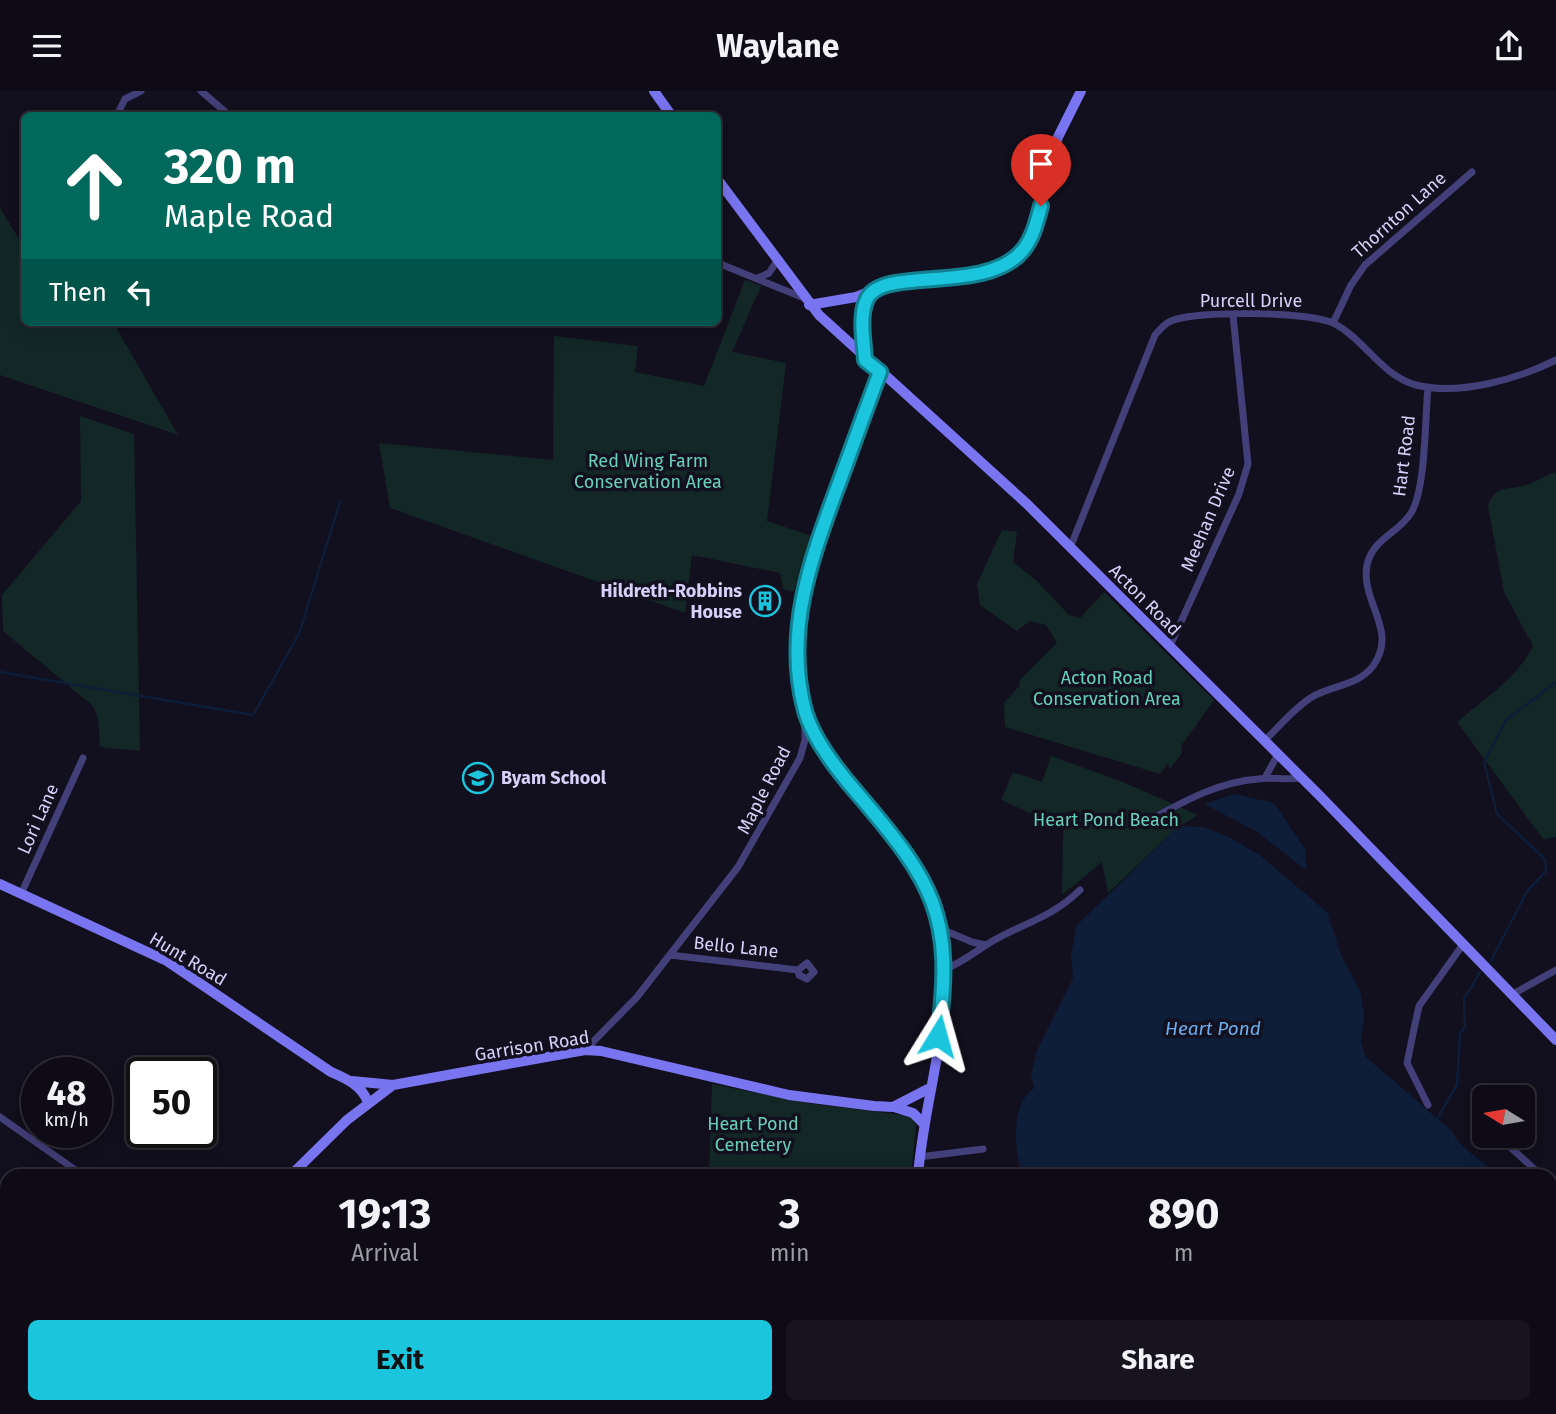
<!DOCTYPE html>
<style>
:root{--surface:#0e0b16;--page:#17141f;--text:#f1f3f6;--muted:#9b9ba1;--line:#2e2b35;--accent:#1ac5dd}
body{margin:0;font-family:"Fira Sans",sans-serif;background:var(--page);color:var(--text);height:100vh;display:flex;flex-direction:column;font-size:26px;white-space:nowrap}
*{box-sizing:border-box;margin:0}
p{font-size:23px;color:var(--muted)}
.icon{flex:none;width:38px;height:38px;fill:none;stroke:currentColor;stroke-width:2;stroke-linecap:round;stroke-linejoin:round}
.map{position:relative;flex:1;overflow:hidden}
.side{position:absolute;left:0px;top:1078px;width:1558px;height:245px;display:flex;flex-direction:column;background:var(--surface);border-radius:21px 21px 0 0;box-shadow:0 4px 18px #0003,0 0 0 2px var(--line)}
.side>*{flex:none}
.top-card{position:absolute;left:21px;top:21px;width:700px;height:214px;border-radius:10px;box-shadow:0 4px 18px #0003,0 0 0 2px var(--line);background:#00695c;color:#fff;overflow:hidden}
.needle{width:46px;rotate:281deg}
.controls{position:absolute;left:1472px;top:994px;display:grid;gap:14px}
.controls a{display:grid;place-items:center;width:63px;height:63px;border-radius:10px;background:var(--surface);box-shadow:0 4px 18px #0003,0 0 0 2px var(--line);font-size:35px}
.speed{position:absolute;left:21px;top:966px;display:flex;gap:14px;font-size:35px;font-weight:700;text-align:center}
.speed>*{display:grid;place-content:center;width:91px;height:91px;border-radius:50%;background:var(--surface);box-shadow:0 4px 18px #0003,0 0 0 2px var(--line);line-height:1}
.speed small{font-size:18px;font-weight:400}
.speed .limit{border:4px solid #111;border-radius:10px;background:#fff;color:#111}
.pin{position:absolute;display:grid;place-items:center;width:60px;height:60px;color:#fff;margin:-72px -30px;border-radius:50% 50% 50% 0;rotate:-45deg;box-shadow:0 0 7px #0007}
.pin .icon{rotate:45deg}
.me{position:absolute;width:77px;margin:-38px;rotate:8deg;stroke-linejoin:round;filter:drop-shadow(0 0 5px #0008)}
.turn{display:flex;align-items:center;gap:24px;height:147px;padding:0 28px;font-size:32px}
.turn .icon{width:91px;height:91px;stroke-width:2.5}
.turn b{display:block;font-size:49px;line-height:60px}
.then{display:flex;align-items:center;height:66px;padding:0 28px;background:#0003;gap:14px;font-size:26px}
.eta{display:flex;justify-content:space-evenly;align-items:center;height:119px;text-align:center}
.eta b{font-size:42px;font-weight:700;line-height:49px}
.action{display:flex;gap:14px;margin-top:auto;padding:14px 28px}
.action a{flex:1;height:80px;border-radius:10px;background:var(--accent);color:#111;font-size:28px;font-weight:700;line-height:80px;text-align:center}
.action a+a{background:var(--page);color:var(--text)}
header{display:flex;justify-content:space-between;align-items:center;height:91px;padding:0 28px;background:var(--surface);font-size:32px;font-weight:700}
.map>svg:first-child{display:block}
.green{fill:#132727}
.water{fill:#0e1d38}
.lines{fill:none;stroke-linecap:round;stroke-linejoin:round}
.stream{stroke:#0e1d38;stroke-width:2.5}
.street{stroke:#433f78;stroke-width:7}
.secondary{stroke:#7974ef;stroke-width:10}
.route-casing{stroke:#118090;stroke-width:18}
.route{stroke:#1ac5dd;stroke-width:12}
.labels{text-anchor:middle;dominant-baseline:central;stroke-width:7;stroke-linejoin:round;paint-order:stroke}
.street-label{font-size:18px;fill:#d7d1fa;stroke:#120f1e}
.park-label{font-size:18px;fill:#67d1b8;stroke:#120f1e}
.poi-label{font-size:18px;font-weight:bold;fill:#d7d1fa;stroke:#120f1e;text-anchor:end}
.water-label{font-size:19px;font-style:italic;fill:#6baeee;stroke:#120f1e}
</style>
<header><svg class="icon" aria-label="menu" viewBox="0 0 24 24"><path d="M4 6h16M4 12h16M4 18h16"/></svg>Waylane<svg class="icon" aria-label="share" viewBox="0 0 24 24"><path d="M12 15V3M7 8l5-5 5 5M5 13v7h14v-7"/></svg></header>
<div class="map">
<svg width="1556" height="1323" viewBox="0 0 1556 1323">
<rect width="100%" height="100%" fill="#120f1e"/>
<path class="green" d="M0,117l24,39v75h89l65,113 -178,-60z
M745,189l16,6 -29,66 54,11 -19,158 45,15 -18,56 -11,-3 -3,-16 -88,-18 -7,58 -295,-105 -11,-65 174,17 1,-124 84,10 -3,26 69,14z
M80,325l54,18 6,317 -40,-4 -2,-29 -5,-12 -90,-75 -1,-36 79,-94z
M1556,381v365l-13,2 -86,-117c27,-23 60,-44 76,-76l-29,-54 -16,-86c6,-18 15,-17 30,-19 13,-2 26,-11 38,-15z
M1002,439l15,2 -4,30 23,18 33,35 11,3 24,-26 110,108 -33,46 1,7 -12,16 -2,-6 -8,11 -155,-47 -1,-24 16,-18 -1,-4 38,-38 -11,-18 -16,-4 -13,10 -37,-26 -3,-21z
M1051,665l72,26 75,33 -20,12 -70,66 -6,-31 -40,33 1,-67 -62,-28 12,-28 29,10z
M712,993l94,19 104,13 6,8 -5,52h-202z"/>
<path class="water" d="M1235,703l39,9 31,46 1,21 -52,-40 -50,-26z
M1179,735l25,1 27,11 30,18 66,56 15,45 18,34 4,23 -3,28 5,15 87,75c5,16 33,30 46,44h-477c-7,-25 -13,-71 12,-88l-3,-13 6,-25 36,-72 -2,-22 5,-30z
M1551,1236l5,9v78h-427l3,-7h418z"/>
<g class="lines">
<path class="stream" d="M0,581l253,43 46,-81 41,-132
M1491,870l36,-70 19,-20 -1,-12 -48,-45 -13,-52 22,-42 50,-38
M1436,1029l21,-35 3,-52 5,-6 -1,-28 16,-27"/>
<path class="street" d="M201,0l28,24
M117,24l8,-16 16,-8
M718,172l86,35
M758,187l11,-5 8,-12
M1333,232l18,-38 14,-20 107,-93
M1070,457l85,-213c5,-6 9,-11 16,-14 25,-11 141,-10 164,3 30,16 47,52 81,61 43,11 102,-6 140,-25
M1170,555l69,-152 9,-30 -15,-149
M1265,649c15,-14 29,-32 47,-43 20,-12 46,-11 61,-31 26,-36 -13,-64 -6,-101 6,-27 31,-31 44,-52 15,-24 14,-96 17,-126
M1265,687l13,-24
M1155,726c33,-18 65,-35 103,-38 14,-2 28,1 44,-1
M21,803l62,-136
M941,838l31,13 14,3
M670,864l128,15 1,5 8,4 7,-7 -7,-9 -9,7
M944,879c16,-7 27,-15 42,-25 33,-21 63,-25 94,-55
M1513,903l43,-24
M585,959l52,-53 101,-130 62,-109 5,-18v-25
M1428,1014l-21,-42 7,-34 5,-23 45,-63
M0,1026l84,59
M1498,1045l44,40
M919,1066l64,-8
M1550,1091l6,5
M963,1316l21,7"/>
<path class="secondary" d="M654,0l17,24
M718,89l101,135 208,189 293,292 236,244
M809,214l47,-8 38,-15 88,-7 28,-12 14,-14 10,-20 24,-92 23,-46
M865,269l-1,-49 8,-20
M880,281c-32,87 -110,250 -75,340 8,20 22,41 35,59 34,49 84,88 99,148 21,83 -15,174 -21,257
M0,793l167,77 164,111c16,7 30,13 37,30
M352,990l41,4
M894,1016l19,6 10,10
M290,1085l57,-56 46,-35 192,-35 16,1 188,44 85,11 19,1 35,-18
M0,1279l7,-5
M889,1323l2,-7"/>
</g>
<g class="lines">
<g class="route-casing">
<path id="route" d="M938,945c17,-121 -5,-154 -81,-243 -20,-23 -46,-56 -53,-86 -19,-76 6,-145 32,-216 15,-40 29,-80 44,-119l-15,-12c-1,-18 -6,-42 1,-59 13,-37 120,-5 157,-51 10,-12 14,-29 18,-44"/>
</g>
<use href="#route" class="route"/>
</g>
<defs>
<g id="building-ring" transform="scale(1.575)"><circle r="9.5" fill="#120f1e" stroke="#1ac5dd" stroke-width="1.5"/><path d="M-4-6H4V6H1V3H-1V6H-4ZM-2.5-4.3h1.7v1.8h-1.7ZM.8-4.3h1.7v1.8H.8ZM-2.5-1h1.7V.8h-1.7ZM.8-1h1.7V.8H.8Z" fill="#1ac5dd"/></g>
<g id="school-ring" transform="scale(1.575)"><circle r="9.5" fill="#120f1e" stroke="#1ac5dd" stroke-width="1.5"/><path d="M0-5L7-2L0 1L-7-2ZM-4 1L0 2.5L4 1V4Q0 6-4 4Z" fill="#1ac5dd"/></g>
</defs>
<g fill-rule="evenodd">
<use href="#building-ring" x="765" y="510"/>
<use href="#school-ring" x="478" y="687"/>
</g>
<g class="labels">
<g class="street-label">
<text transform="translate(1399 124) rotate(-42)">Thornton Lane</text>
<text x="1251" y="210">Purcell Drive</text>
<text transform="translate(1404 365) rotate(-83)">Hart Road</text>
<text transform="translate(1208 428) rotate(-67)">Meehan Drive</text>
<text transform="translate(1145 509) rotate(45)">Acton Road</text>
<text transform="translate(764 699) rotate(-63)">Maple Road</text>
<text transform="translate(38 728) rotate(-66)">Lori Lane</text>
<text transform="translate(736 856) rotate(6)">Bello Lane</text>
<text transform="translate(188 868) rotate(31)">Hunt Road</text>
<text transform="translate(532 955) rotate(-9)">Garrison Road</text>
</g>
<g class="park-label">
<text x="648" y="370">Red Wing Farm<tspan x="648" dy="21">Conservation Area</tspan></text>
<text x="1107" y="587">Acton Road<tspan x="1107" dy="21">Conservation Area</tspan></text>
<text x="1106" y="729">Heart Pond Beach</text>
<text x="753" y="1033">Heart Pond<tspan x="753" dy="21">Cemetery</tspan></text>
</g>
<g class="poi-label">
<text x="742" y="500">Hildreth-Robbins<tspan x="742" dy="21">House</tspan></text>
<text x="501" y="687" text-anchor="start">Byam School</text>
</g>
<g class="water-label">
<text x="1213" y="937">Heart Pond</text>
</g>
</g>
</svg>
<div class="controls">
<a><svg class="needle" viewBox="-14 -14 28 28"><path d="M0-13l5 13h-10z" fill="#e53935"/><path d="M0 13l5-13h-10z" fill="#9b9ba1"/></svg></a>
</div>
<div class="speed"><div>48<small>km/h</small></div><div class="limit">50</div></div>
<div class="pin" style="left:1041px;top:115px;background:#d93025"><svg class="icon" aria-label="arrive" viewBox="0 0 24 24"><path d="M6 21V4h12l-3 4 3 4H6"/></svg></div>
<svg class="me" style="left:938px;top:945px" viewBox="-20 -20 40 40"><path d="M0-17L14 15 0 8-14 15z" fill="#1ac5dd" stroke="#fff" stroke-width="4"/></svg>
<div class="top-card">
<div class="turn"><svg class="icon" aria-label="ahead" viewBox="0 0 24 24"><path d="M12 20V5M6 11l6-6 6 6"/></svg><div><b>320 m</b>Maple Road</div></div>
<div class="then">Then<svg class="icon" aria-label="left" viewBox="0 0 24 24"><path d="M17 20v-9H6M10 6l-5 5 5 5"/></svg></div>
</div>
<section class="side">
<div class="eta">
<div><b>19:13</b><p>Arrival</p></div>
<div><b>3</b><p>min</p></div>
<div><b>890</b><p>m</p></div>
</div>
<div class="action"><a>Exit</a><a>Share</a></div>
</section>
</div>
